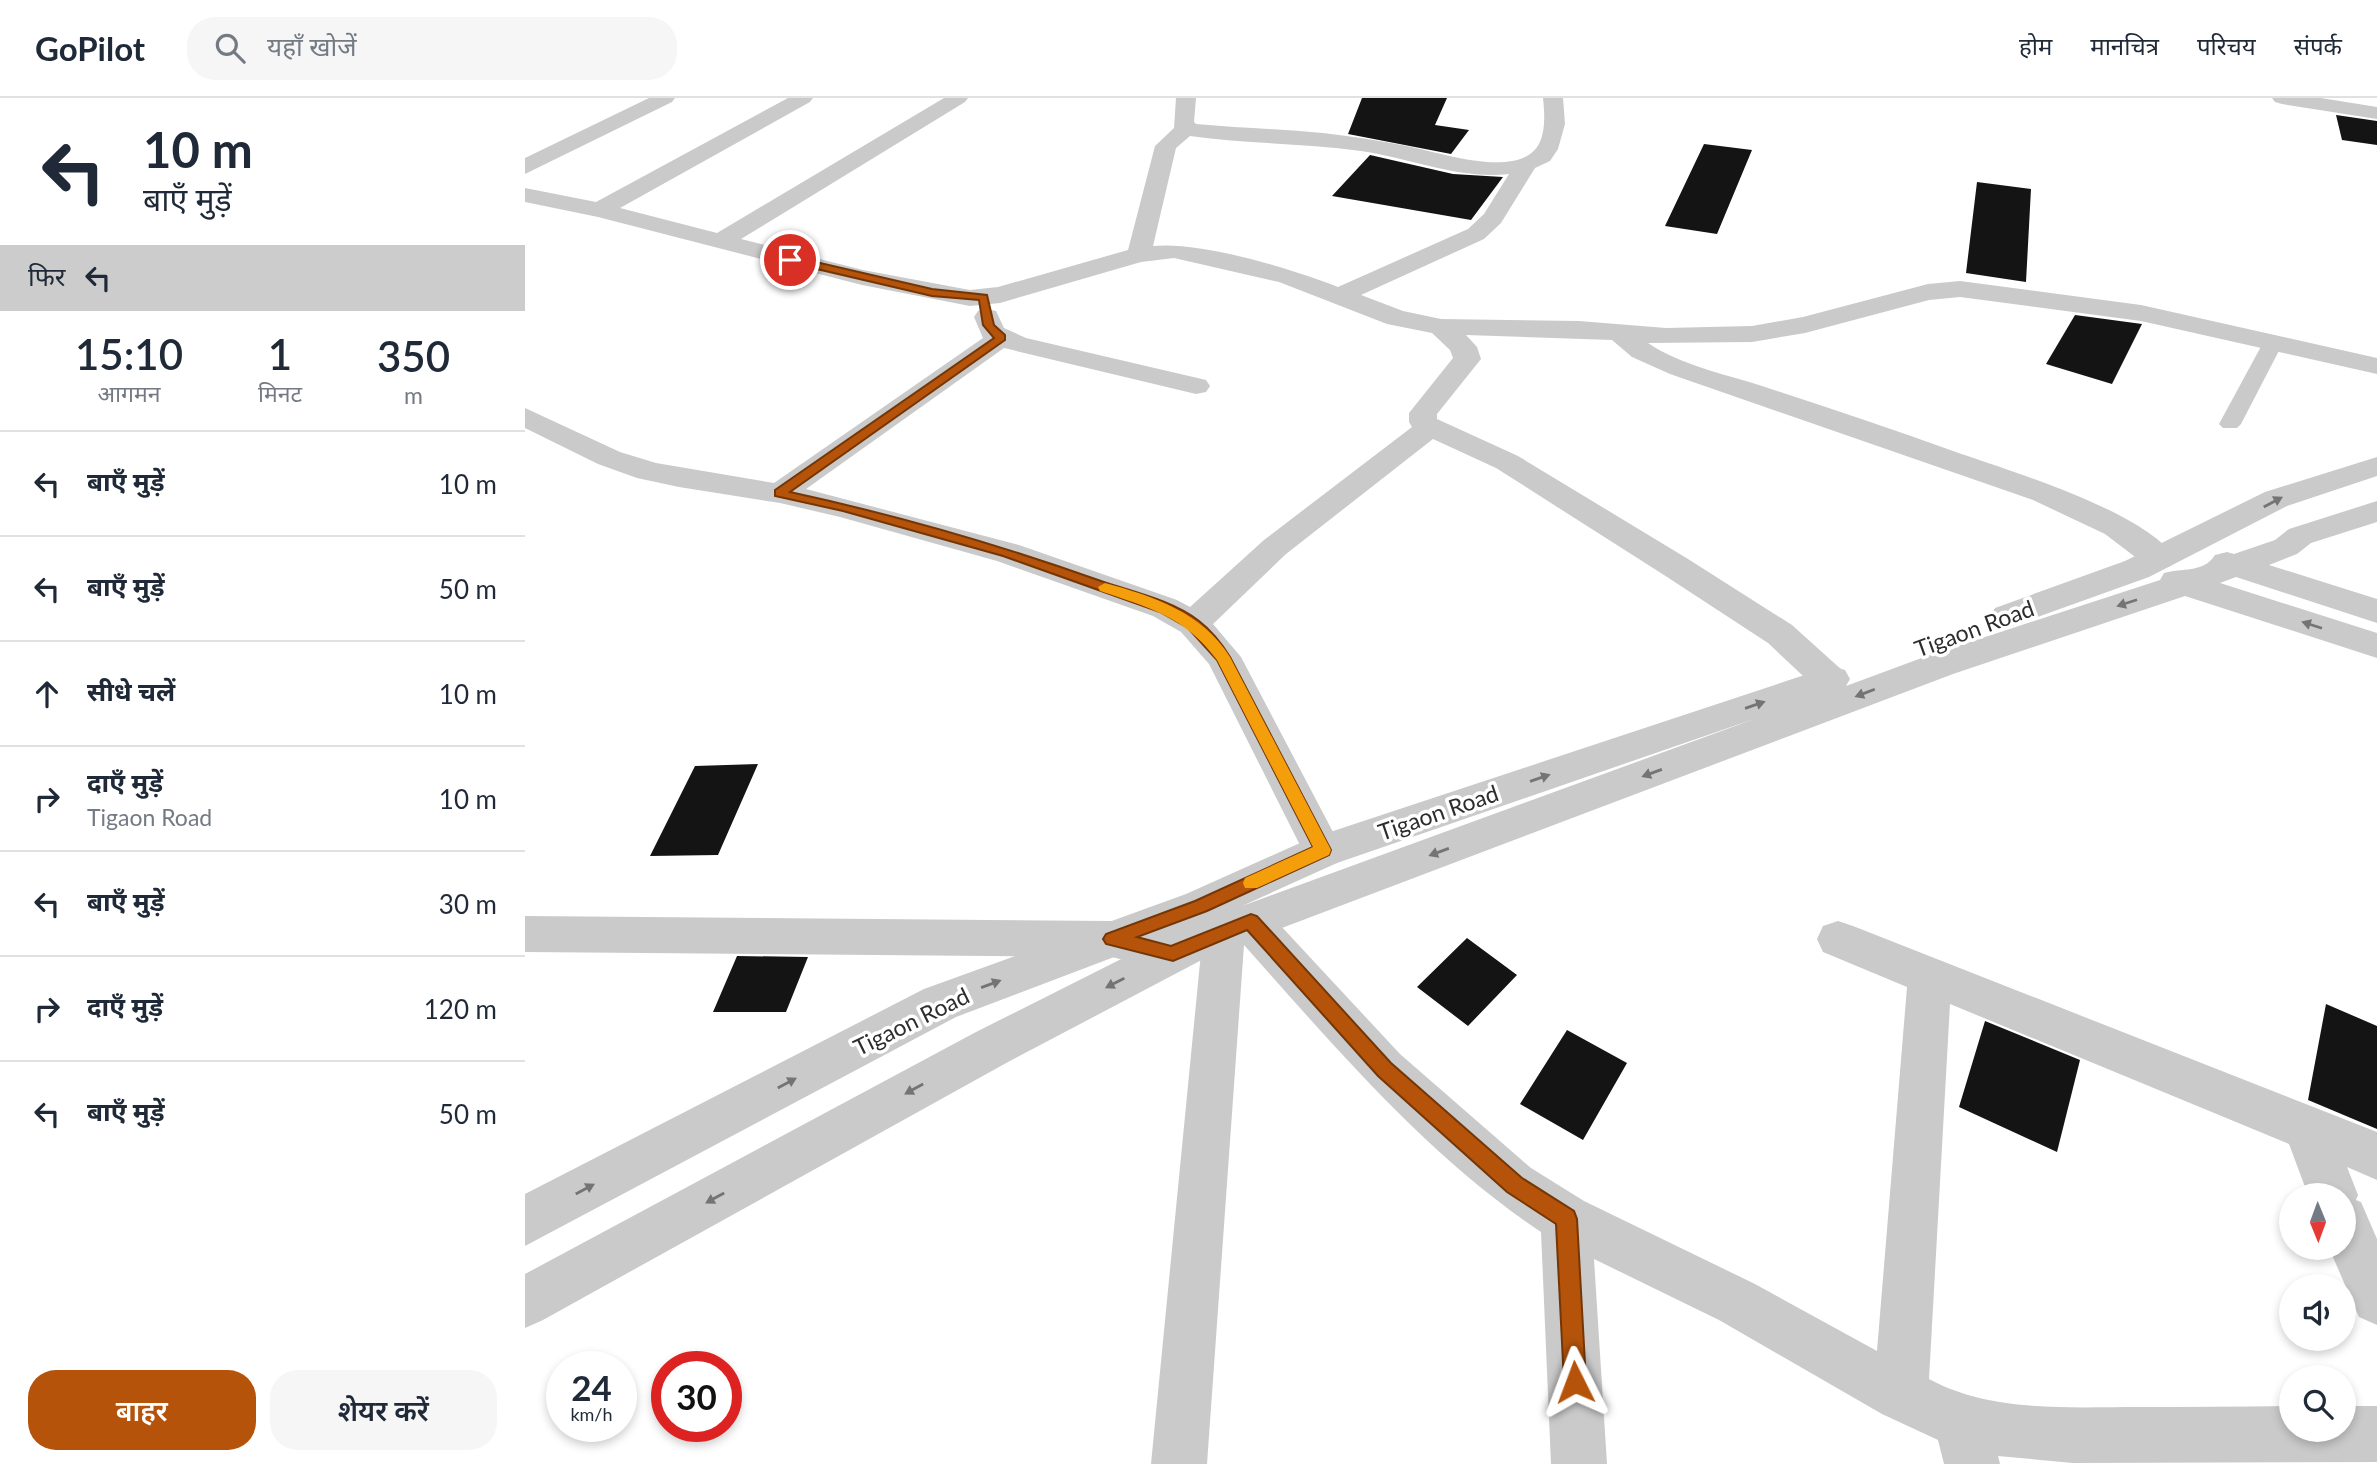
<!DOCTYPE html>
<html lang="hi">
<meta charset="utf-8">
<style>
:root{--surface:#fff;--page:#f6f6f7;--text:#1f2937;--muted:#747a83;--line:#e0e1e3;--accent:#b45309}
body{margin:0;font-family:Lato,"Noto Sans Devanagari",sans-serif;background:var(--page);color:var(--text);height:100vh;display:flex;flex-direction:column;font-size:26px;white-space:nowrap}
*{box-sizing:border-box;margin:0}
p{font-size:23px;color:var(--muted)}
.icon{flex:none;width:38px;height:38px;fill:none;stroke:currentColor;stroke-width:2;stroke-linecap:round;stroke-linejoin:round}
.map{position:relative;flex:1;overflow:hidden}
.sheet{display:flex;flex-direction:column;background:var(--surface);width:525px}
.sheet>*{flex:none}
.banner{background:#fff;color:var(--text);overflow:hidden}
.needle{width:46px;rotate:179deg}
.controls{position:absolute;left:1754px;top:1085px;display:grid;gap:14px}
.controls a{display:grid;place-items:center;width:77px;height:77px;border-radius:50%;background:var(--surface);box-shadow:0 4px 10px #0003;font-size:35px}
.speed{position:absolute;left:21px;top:1253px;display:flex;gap:14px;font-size:35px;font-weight:700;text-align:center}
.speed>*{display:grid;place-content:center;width:91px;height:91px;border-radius:50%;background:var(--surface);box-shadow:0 4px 10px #0003;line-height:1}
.speed small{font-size:18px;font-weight:400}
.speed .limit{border:10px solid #d22;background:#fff;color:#111}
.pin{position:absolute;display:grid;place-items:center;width:60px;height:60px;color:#fff;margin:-30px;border:4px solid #fff;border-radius:50%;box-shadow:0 2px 7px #0007}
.me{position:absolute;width:77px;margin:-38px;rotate:357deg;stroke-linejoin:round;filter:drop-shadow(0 0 5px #0008)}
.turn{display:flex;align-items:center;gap:24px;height:147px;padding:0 28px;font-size:32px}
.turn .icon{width:91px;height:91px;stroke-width:2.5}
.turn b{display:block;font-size:49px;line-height:60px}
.then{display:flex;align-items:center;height:66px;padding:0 28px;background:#0003;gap:14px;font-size:26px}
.eta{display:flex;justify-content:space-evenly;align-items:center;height:119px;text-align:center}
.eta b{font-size:42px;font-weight:600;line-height:49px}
.cta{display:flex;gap:14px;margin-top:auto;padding:14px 28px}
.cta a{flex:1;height:80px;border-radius:28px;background:var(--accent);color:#fff;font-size:28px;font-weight:600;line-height:80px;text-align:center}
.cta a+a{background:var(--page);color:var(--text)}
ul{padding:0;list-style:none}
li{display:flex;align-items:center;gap:21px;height:105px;padding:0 28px;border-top:2px solid var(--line)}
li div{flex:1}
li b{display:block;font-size:26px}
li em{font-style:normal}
header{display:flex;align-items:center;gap:42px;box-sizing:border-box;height:98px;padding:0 35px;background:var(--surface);border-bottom:2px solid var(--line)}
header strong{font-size:33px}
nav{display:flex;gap:38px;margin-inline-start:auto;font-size:24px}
.search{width:490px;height:63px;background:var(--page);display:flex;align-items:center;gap:18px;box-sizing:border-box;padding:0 24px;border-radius:28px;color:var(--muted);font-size:26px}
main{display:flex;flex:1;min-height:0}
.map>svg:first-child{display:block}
.building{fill:#141414}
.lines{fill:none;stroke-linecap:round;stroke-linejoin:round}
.service{fill:#cacaca;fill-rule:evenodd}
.minor{fill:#cacaca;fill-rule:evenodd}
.tertiary{fill:#cacaca;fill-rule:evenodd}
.oneway{fill:#747474}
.route{fill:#b45309;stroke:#753606;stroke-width:2}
.slow{fill:#f59e0b}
.labels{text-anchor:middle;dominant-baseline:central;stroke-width:7;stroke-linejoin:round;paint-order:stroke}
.street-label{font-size:23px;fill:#2d2d2d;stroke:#fff}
</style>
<header>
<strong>GoPilot</strong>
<div class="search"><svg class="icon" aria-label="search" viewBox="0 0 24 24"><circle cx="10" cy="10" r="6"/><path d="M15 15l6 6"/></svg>यहाँ खोजें</div>
<nav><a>होम</a><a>मानचित्र</a><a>परिचय</a><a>संपर्क</a></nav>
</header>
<main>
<section class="sheet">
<div class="banner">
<div class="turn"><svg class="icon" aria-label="left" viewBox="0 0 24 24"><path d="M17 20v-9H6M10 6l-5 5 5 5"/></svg><div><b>10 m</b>बाएँ मुड़ें</div></div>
<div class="then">फिर<svg class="icon" aria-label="left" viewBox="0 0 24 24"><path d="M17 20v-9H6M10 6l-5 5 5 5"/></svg></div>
</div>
<div class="eta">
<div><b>15:10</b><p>आगमन</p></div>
<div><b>1</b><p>मिनट</p></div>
<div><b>350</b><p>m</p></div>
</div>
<ul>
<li><svg class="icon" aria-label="left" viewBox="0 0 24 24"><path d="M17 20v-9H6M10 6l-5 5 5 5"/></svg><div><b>बाएँ मुड़ें</b></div><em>10 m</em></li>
<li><svg class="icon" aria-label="left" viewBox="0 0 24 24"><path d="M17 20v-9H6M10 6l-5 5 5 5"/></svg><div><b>बाएँ मुड़ें</b></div><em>50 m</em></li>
<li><svg class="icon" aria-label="ahead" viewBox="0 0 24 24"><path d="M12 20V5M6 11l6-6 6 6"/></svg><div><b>सीधे चलें</b></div><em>10 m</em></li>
<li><svg class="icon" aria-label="right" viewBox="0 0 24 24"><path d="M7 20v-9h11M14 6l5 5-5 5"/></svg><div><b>दाएँ मुड़ें</b><p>Tigaon Road</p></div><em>10 m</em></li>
<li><svg class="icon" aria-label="left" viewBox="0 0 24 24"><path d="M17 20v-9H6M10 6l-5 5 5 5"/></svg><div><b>बाएँ मुड़ें</b></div><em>30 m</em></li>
<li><svg class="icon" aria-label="right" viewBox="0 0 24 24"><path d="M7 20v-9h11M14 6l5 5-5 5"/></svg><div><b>दाएँ मुड़ें</b></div><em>120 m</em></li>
<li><svg class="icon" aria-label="left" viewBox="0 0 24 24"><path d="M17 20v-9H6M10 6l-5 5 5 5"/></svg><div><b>बाएँ मुड़ें</b></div><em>50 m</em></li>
</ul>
<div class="cta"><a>बाहर</a><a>शेयर करें</a></div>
</section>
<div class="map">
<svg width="1852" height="1366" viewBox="0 0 1852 1366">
<rect width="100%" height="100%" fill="#fff"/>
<path class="building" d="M837,0h85l-12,27 34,5 -18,24 -103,-20z
M1811,17l41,6v24l-35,-5z
M1179,46l48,6 -35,84 -52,-8z
M845,57l83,19 50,3 -32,43 -139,-24z
M1452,84l54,7 -5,93 -60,-9z
M1550,217l67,9 -30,60 -66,-20z
M233,666l-40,91 -68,1 45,-90z
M942,840l50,37 -49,51 -51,-39z
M212,858l71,1 -22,55h-73z
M1801,906l51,22v103l-69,-29z
M1460,923l95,39 -23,92 -98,-45z
M1042,932l60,33 -44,77 -63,-36z"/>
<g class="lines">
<path class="service" d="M1749,237l10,6 -43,83 -4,4h-14l-4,-4 45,-83z"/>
<path class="minor" d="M124,0h26l-3,4 -147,72v-16z
M263,0h25l-3,4 -190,106 97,25 227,-135h24l-3,4 -224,137 122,31 107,20 28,-3 130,-37 27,-104 19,-18 2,-30h20l-2,24 2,2c42,4 85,5 127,9 26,3 53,7 79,12 33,6 94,28 125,11 20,-10 18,-39 16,-58h20l2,26 -7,25 -8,12 -15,7 -34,55 -17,16 -123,56 42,16 38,8 138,2 87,7 86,-2 51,-9 125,-33 32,-3 181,24 236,53v16l-236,-53 -181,-24 -31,3 -124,33 -53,9 -104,1c32,22 77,31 114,43 64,21 128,42 191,65 54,19 192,60 222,107l-4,8 -12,3 -12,-3 -42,-32 -72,-34 -363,-126 -38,-17 -20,-17 -146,-5 11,12 4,12 -44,55v5l81,37 170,103 104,66 51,46 5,9 -5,9 -13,4 -13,-4 -49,-46 -104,-68 -168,-107 -63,-29 -147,115 -73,70 28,33 102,194 -6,12 -14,4 -14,-4 -100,-199 -28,-32 -28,-16 -156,-55 -157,-44 -60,-14 -101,-16 -42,-9 -39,-14 -73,-36v-20l95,44 36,11 118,20 209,-145 -9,-21 4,-6 9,-2 9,2 8,17 22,10 180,42 4,6 -4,6 -10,2 -192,-46 -198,141 213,56 158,55 13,7 74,-67 148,-113 -3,-5v-9l44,-55 -3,-8 -18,-17 -45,-9 -108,-42 -105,-24 -33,4 -141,41 -30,3 -108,-21 -264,-68 -73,-15v-14l71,14zM665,38c56,8 114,7 171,15 48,7 100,29 148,23l-25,40 -16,15 -130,58c-46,-18 -137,-46 -185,-41l23,-98z
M1747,0h49l56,9v12l-95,-15 -7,-2z
M725,806l15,5 135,145 131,114 53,33 171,83 122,67 30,-364 -84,-35 -6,-13 6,-13 15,-5 15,5 524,206v48l-30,-13 11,28 -2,5 5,2 16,37v86l-18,-8 -30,-69h14v-53h-35l-19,-51 -339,-140 -21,375c62,34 143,28 211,28 50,0 101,0 151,-1v24h52v-24h34v56l-304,1 -75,-7 2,8h-56l-6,-24 -56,-26 -163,-94 -125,-61 13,205h-56l-10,-232c-115,-77 -205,-184 -297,-287l-37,519h-56l52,-532 6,-13 15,-5 8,2 3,-7z
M0,818l587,5 76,20 7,13 -7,13 -15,6 -61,-16 -587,-5z"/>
<path class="tertiary" d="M1852,359v19l-90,30 -138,71 -142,51 -12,-4 -5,-8 5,-8 130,-47 140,-69z
M1852,403v21l-66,21 -14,11 -28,11 108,34v24l-141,-46 -16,6 157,50v25l-192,-62 -232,78 -740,280 -205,108 -465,258 -18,8v-54l451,-242 183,-92 -203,77 -431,229v-52l399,-205 262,-95 123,-55 523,-173 13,4 5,9 -4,7 81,-30 233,-76 4,-7c17,-5 40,0 51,-18l12,-3 7,2 41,-14 14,-11zM1232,620l-515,188 95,-43z"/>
</g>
<defs><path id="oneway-solid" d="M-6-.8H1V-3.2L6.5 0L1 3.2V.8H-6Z" transform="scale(1.75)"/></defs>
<g class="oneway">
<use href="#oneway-solid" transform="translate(1748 404) rotate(-28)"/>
<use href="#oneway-solid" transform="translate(1602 505) rotate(162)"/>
<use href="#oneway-solid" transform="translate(1787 527) rotate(-162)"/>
<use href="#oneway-solid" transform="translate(1340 595) rotate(159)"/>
<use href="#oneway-solid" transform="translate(1230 607) rotate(-19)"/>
<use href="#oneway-solid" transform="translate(1127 675) rotate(160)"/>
<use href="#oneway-solid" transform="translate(1015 680) rotate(-19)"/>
<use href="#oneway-solid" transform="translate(914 754) rotate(160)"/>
<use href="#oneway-solid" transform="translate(590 885) rotate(153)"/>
<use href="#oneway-solid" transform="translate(466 886) rotate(-20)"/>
<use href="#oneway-solid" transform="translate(262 985) rotate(-28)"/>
<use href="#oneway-solid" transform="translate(389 991) rotate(151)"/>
<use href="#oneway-solid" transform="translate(60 1091) rotate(-28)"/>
<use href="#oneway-solid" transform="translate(190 1100) rotate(151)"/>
</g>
<path class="route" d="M265,158l142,33 55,6 7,30 11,10v5l-215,152c106,23 210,53 311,89 32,11 71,19 98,40 13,10 23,23 31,36l101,193 -2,5 -122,56 -70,26 34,9 80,-32 6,2 134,147 131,115 52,33 3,8 9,163 -3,8 -8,3 -8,-3 -3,-8 -8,-158 -49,-32 -129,-116 -131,-146 -74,31 -67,-17 -3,-5 3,-5 89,-33 118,-54 -96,-187 -29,-32 -28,-16 -157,-56 -160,-45 -68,-15v-6l219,-152 -11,-13 -4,-25 -47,-4 -145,-34 -2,-2z"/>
<path class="slow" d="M580,485c48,13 98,30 125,74l99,189 2,4 -2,5 -72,33h-12l-2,-5 2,-5 68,-31 -96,-187c-33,-44 -67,-52 -117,-69l-2,-4z"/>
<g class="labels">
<g class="street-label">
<text transform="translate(1449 530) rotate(-20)">Tigaon Road</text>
<text transform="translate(913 714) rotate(-19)">Tigaon Road</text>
<text transform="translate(386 923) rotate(-26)">Tigaon Road</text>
</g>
</g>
</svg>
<div class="controls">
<a><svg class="needle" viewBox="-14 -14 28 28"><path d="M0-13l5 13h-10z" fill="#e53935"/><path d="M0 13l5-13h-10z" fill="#747a83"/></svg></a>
<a><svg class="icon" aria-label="sound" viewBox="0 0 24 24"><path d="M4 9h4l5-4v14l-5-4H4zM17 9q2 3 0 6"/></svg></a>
<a><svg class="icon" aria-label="search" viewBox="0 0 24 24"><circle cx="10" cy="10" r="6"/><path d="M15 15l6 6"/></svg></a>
</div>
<div class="speed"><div>24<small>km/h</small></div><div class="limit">30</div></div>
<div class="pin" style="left:265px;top:162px;background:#d93025"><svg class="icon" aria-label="arrive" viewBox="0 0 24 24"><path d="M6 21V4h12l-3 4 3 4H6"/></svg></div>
<svg class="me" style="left:1050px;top:1284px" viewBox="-20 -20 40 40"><path d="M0-17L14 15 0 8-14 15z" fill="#b45309" stroke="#fff" stroke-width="4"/></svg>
</div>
</main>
